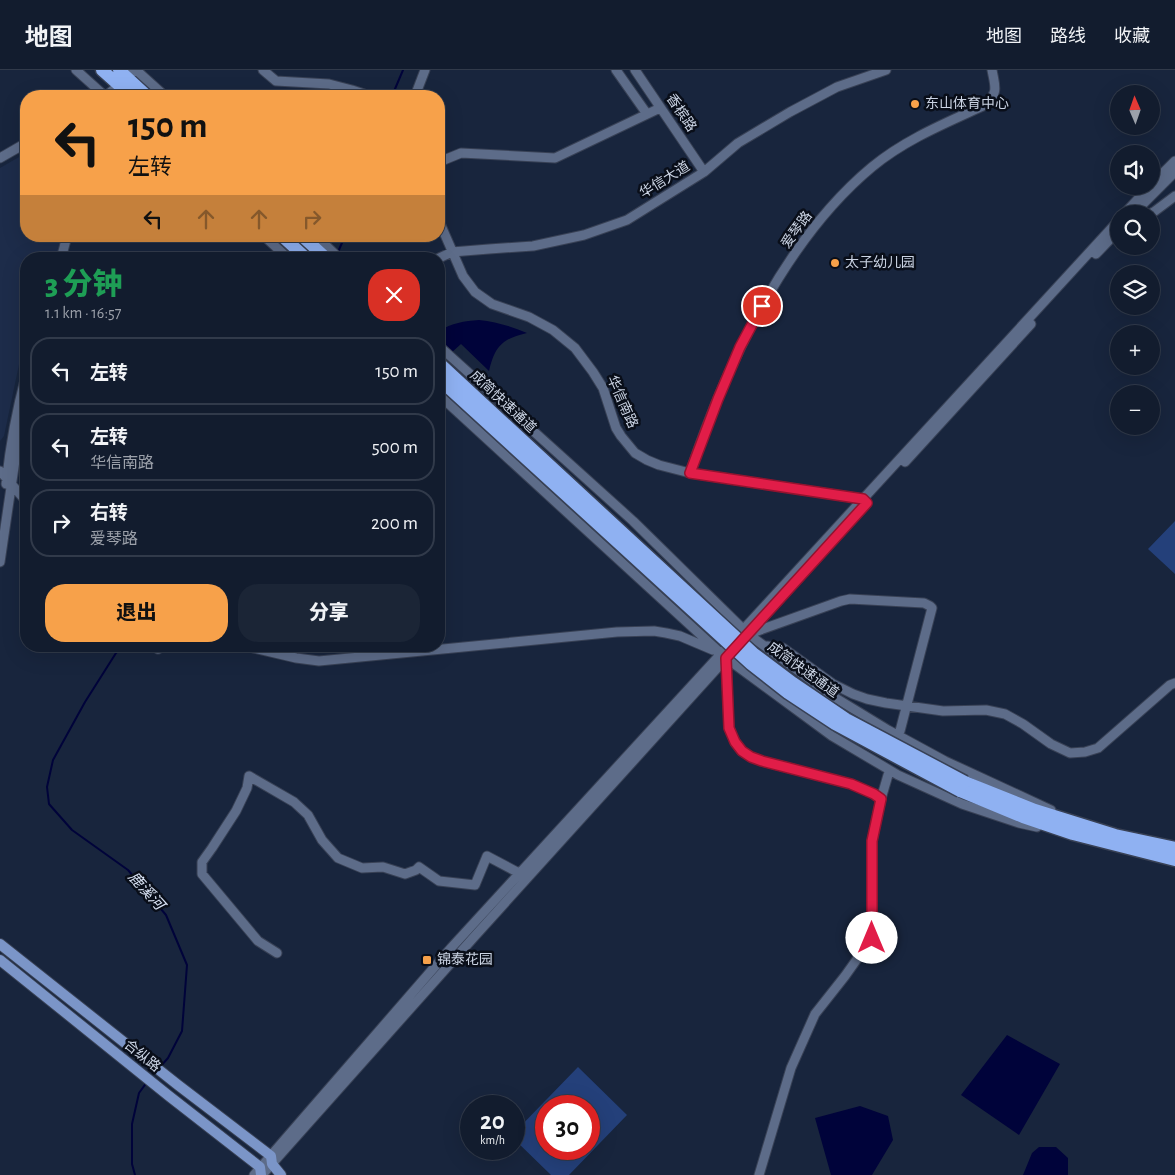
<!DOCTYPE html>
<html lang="zh">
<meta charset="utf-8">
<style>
:root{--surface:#121c2e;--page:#1b2536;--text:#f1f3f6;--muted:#9ca1aa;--line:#313a4a;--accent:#f7a14a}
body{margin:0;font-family:"Alegreya Sans","Noto Sans SC",sans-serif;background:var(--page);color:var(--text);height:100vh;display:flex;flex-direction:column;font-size:19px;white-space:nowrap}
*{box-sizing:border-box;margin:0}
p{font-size:16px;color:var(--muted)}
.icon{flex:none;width:28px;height:28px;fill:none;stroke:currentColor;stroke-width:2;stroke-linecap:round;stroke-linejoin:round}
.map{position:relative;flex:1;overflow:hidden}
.drawer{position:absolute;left:20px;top:182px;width:425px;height:400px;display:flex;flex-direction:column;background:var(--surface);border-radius:20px;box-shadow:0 5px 20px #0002,0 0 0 1px var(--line)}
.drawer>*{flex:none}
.hud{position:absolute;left:20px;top:20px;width:425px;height:152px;border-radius:20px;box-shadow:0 5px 20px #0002,0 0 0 1px var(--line);background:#f7a14a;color:#111;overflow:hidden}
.needle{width:32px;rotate:358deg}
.tools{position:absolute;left:1110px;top:15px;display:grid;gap:10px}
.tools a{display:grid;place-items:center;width:50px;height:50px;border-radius:50%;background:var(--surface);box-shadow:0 5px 20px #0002,0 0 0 1px var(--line);font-size:25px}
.speed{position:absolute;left:460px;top:1025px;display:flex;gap:10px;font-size:25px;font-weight:700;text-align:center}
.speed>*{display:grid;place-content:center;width:65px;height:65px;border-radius:50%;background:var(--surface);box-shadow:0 5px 20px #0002,0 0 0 1px var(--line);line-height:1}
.speed small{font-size:12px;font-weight:400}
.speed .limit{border:8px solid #d22;background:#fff;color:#111}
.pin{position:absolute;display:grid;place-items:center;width:42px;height:42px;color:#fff;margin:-21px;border:2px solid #fff;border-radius:50%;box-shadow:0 1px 5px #0007}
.me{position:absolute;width:55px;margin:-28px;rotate:0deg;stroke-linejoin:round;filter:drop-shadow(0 0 4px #0008)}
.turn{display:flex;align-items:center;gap:18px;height:105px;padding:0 25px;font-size:22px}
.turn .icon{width:65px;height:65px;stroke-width:2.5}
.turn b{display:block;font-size:35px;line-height:42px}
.lanes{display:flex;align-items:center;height:48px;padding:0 25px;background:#0003;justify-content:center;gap:25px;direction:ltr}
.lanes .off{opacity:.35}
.round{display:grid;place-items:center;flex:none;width:52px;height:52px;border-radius:20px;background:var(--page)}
.overview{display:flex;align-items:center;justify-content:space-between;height:85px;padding:0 25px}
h1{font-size:30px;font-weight:800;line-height:38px;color:#1e9e55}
.primary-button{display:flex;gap:10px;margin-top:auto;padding:10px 25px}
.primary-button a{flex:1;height:58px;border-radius:20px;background:var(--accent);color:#111;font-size:20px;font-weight:800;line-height:58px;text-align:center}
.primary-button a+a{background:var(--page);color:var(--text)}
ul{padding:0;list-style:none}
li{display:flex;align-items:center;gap:15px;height:68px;margin:0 10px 8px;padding:0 15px;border:2px solid var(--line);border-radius:20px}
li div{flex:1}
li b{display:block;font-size:19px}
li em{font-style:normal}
header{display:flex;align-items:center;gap:30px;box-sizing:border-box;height:70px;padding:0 25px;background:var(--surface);border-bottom:1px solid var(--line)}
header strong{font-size:24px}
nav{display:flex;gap:28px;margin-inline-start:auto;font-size:18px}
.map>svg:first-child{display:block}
.built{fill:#1d2c4a}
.green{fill:#24407a;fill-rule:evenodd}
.water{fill:#00033a}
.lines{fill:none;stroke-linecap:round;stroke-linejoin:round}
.stream{stroke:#00033a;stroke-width:2}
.minor-casing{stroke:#384155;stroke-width:11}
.major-casing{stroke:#384155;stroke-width:12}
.highway-casing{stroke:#384155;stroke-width:15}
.minor{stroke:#5d6c89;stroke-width:9}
.major{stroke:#7b95c8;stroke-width:10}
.highway{stroke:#8fb1f2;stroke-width:12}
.highway-bridge-casing{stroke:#384155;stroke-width:15;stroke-linecap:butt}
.highway-bridge{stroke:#8fb1f2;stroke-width:12}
.route-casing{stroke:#92132f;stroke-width:12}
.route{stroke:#e11d48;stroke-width:9}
.poi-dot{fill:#f7a14a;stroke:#090e19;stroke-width:2}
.labels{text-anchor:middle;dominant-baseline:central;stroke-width:5;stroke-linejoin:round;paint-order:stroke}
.poi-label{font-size:14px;fill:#cbd4e4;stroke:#090e19;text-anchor:start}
.street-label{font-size:14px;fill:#cbd4e4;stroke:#090e19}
.water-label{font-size:15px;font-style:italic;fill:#dbe5f7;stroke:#090e19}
</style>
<header>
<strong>地图</strong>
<nav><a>地图</a><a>路线</a><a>收藏</a></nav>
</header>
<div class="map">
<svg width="1175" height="1105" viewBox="0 0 1175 1105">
<rect width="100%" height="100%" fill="#18253d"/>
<path class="built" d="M26,83v83h37l-7,23h-30v83l-5,13 -17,81 -4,5v-273z"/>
<path class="green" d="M1175,451v53l-27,-25z
M578,997l49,48 -58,60h-18l-37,-36v-6zM546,1036h43v43h-43z"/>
<path class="water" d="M479,250c17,2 32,6 48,13 -25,6 -32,13 -38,38l-28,-27 -10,9 -12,-10v-12c13,-8 25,-10 40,-11z
M1007,965l53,29 -41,71 -58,-40z
M860,1036l28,10 5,24 -21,35h-41l-16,-57z
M1039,1077h17l12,11v17h-45l9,-22z"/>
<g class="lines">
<path class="stream" d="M392,26l11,-26
M338,182l7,-16
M124,576l-8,7 -31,49 -32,58 -6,27 2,17 23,26 56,40 38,45 21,50 -5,66 -14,27 -8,9
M135,1105l-3,-11v-40l7,-31 8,-11"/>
<g class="minor-casing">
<path id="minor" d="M76,0l29,26
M136,0l29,26
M263,0l13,11 53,3 23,6 18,6
M616,0l31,44
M635,0l69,102
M106,26l13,-11 15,-15
M415,26l10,-26
M0,88l26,-15
M439,92l22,-9 94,5 105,-50
M1151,115l24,-24
M1124,144l26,-28
M1133,144l42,-42
M1150,144l5,-3 20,-15
M439,151l24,55 12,16 17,12 37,13 24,13 22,18 18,24 10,16 13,40 5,8 14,17 12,7 12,5 31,8 173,26 2,1
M264,166l25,23
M316,166l24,23
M1096,184l23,-24
M61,189l6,-23
M437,189l15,-7 37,-3 44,-3 51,-11 43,-15 77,-48 34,-29 52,-31 47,-25 49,-17
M439,276l194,175 115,113 86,63 54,33 57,31 106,49
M439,325l287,263 106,78 66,39 64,29 57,19 18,4
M905,392l126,-138
M0,401l26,30
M690,403c36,-107 94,-233 182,-306 34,-28 74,-44 113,-62 14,-13 10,-18 7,-35
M6,414c4,-37 10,-72 20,-108
M0,492l18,-122 8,-42
M749,564l92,-33 9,-2 74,4 6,3 2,2 -32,123
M155,576l3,3
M245,576l51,12 23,3 298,-29 37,-1 12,2 14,3 33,14
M767,576l16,2 50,36 20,10 14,5 19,4 57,8 43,-1 19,4 18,10 28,20 19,9 15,-1 13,-4 72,-63 5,-2
M726,588l3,70 6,14 7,9 9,6 11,4 89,23 23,10 7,5
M277,883l-19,-12 -56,-67v-12l10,-14 24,-37 11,-23 2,-12 45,26 14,13 14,25 16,18 24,10 21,-1 22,7 11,-4 3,-3 20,14 36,4 12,-29 32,17
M254,1105l197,-227 668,-728
M262,1105l212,-238 369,-408
M759,1105l32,-107 24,-54 30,-38 27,-38v-97l9,-42 7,-24"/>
</g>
<g class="major-casing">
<path id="major" d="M0,874l178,141 93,71 1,8 9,11
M0,890l169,136 91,71 1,8"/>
</g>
<g class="highway-casing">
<path id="highway" d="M102,0l29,26
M119,0l28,26
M282,166l25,23
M302,166l25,23
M965,712l70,28 80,25 60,13
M960,721l63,26 50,17 102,26"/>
</g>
<use href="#minor" class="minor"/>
<use href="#major" class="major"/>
<use href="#highway" class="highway"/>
<g class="highway-bridge-casing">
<path id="highway-bridge" d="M439,293l314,290 40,30 53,36 119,63
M439,309l312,285 37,29 47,31 125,67"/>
</g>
<use href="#highway-bridge" class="highway-bridge"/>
</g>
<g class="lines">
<g class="route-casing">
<path id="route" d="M762,236l-22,41 -22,52 -28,74 173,26 4,4 -141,155 3,70 6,14 7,9 9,6 11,4 89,23 23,10 7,5 -9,42v97"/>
</g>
<use href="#route" class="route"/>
</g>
<g class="poi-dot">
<circle cx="915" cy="34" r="5"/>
<circle cx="835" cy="193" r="5"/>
<rect x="422" y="885" width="10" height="10" rx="2.5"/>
</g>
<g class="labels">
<g class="poi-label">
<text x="925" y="34">东山体育中心</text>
<text x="845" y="193">太子幼儿园</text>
<text x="437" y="890">锦泰花园</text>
</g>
<g class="street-label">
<text transform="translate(681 43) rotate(56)">香槟路</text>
<text transform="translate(665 110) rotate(-32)">华信大道</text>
<text transform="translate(797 160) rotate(-54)">爱琴路</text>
<text transform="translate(503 332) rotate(43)">成简快速通道</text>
<text transform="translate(622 332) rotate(66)">华信南路</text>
<text transform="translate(803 600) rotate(36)">成简快速通道</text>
<text transform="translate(142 986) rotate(39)">合纵路</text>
</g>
<g class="water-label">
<text transform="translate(146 821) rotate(48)">鹿溪河</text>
</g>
</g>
</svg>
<div class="tools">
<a><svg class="needle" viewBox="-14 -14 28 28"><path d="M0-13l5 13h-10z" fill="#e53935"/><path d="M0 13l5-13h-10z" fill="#9ca1aa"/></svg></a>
<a><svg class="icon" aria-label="sound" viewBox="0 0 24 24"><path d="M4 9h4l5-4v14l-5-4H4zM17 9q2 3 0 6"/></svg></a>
<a><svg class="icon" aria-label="search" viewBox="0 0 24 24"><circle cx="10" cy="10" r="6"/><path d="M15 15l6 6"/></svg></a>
<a><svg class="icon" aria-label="layers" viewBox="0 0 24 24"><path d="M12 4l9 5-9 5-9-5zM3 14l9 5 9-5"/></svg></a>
<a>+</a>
<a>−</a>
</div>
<div class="speed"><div>20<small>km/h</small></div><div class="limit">30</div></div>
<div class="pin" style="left:762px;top:236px;background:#d93025"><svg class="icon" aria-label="arrive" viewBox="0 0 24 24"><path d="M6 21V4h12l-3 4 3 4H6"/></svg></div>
<svg class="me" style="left:872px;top:868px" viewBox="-20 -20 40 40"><circle r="19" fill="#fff"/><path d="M0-13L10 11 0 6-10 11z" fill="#e11d48"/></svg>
<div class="hud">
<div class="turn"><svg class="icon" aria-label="left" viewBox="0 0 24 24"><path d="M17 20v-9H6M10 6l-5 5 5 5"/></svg><div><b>150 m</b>左转</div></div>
<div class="lanes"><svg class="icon" aria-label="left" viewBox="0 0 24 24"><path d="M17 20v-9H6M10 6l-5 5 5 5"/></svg><svg class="icon off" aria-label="ahead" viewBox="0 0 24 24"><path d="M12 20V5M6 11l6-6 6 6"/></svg><svg class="icon off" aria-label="ahead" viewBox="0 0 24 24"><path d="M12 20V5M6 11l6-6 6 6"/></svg><svg class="icon off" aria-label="right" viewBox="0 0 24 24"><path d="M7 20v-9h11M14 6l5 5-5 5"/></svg></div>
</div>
<section class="drawer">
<div class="overview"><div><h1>3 分钟</h1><p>1.1 km · 16:57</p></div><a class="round" style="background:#d93025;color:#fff"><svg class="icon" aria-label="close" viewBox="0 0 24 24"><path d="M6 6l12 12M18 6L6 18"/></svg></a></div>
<ul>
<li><svg class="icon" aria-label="left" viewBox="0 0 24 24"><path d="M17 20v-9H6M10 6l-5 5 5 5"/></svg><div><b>左转</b></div><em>150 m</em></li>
<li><svg class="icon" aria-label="left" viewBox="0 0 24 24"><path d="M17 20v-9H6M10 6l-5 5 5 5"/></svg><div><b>左转</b><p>华信南路</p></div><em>500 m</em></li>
<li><svg class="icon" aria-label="right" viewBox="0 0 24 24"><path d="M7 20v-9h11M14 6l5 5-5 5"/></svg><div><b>右转</b><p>爱琴路</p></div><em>200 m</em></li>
</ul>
<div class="primary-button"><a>退出</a><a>分享</a></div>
</section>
</div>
